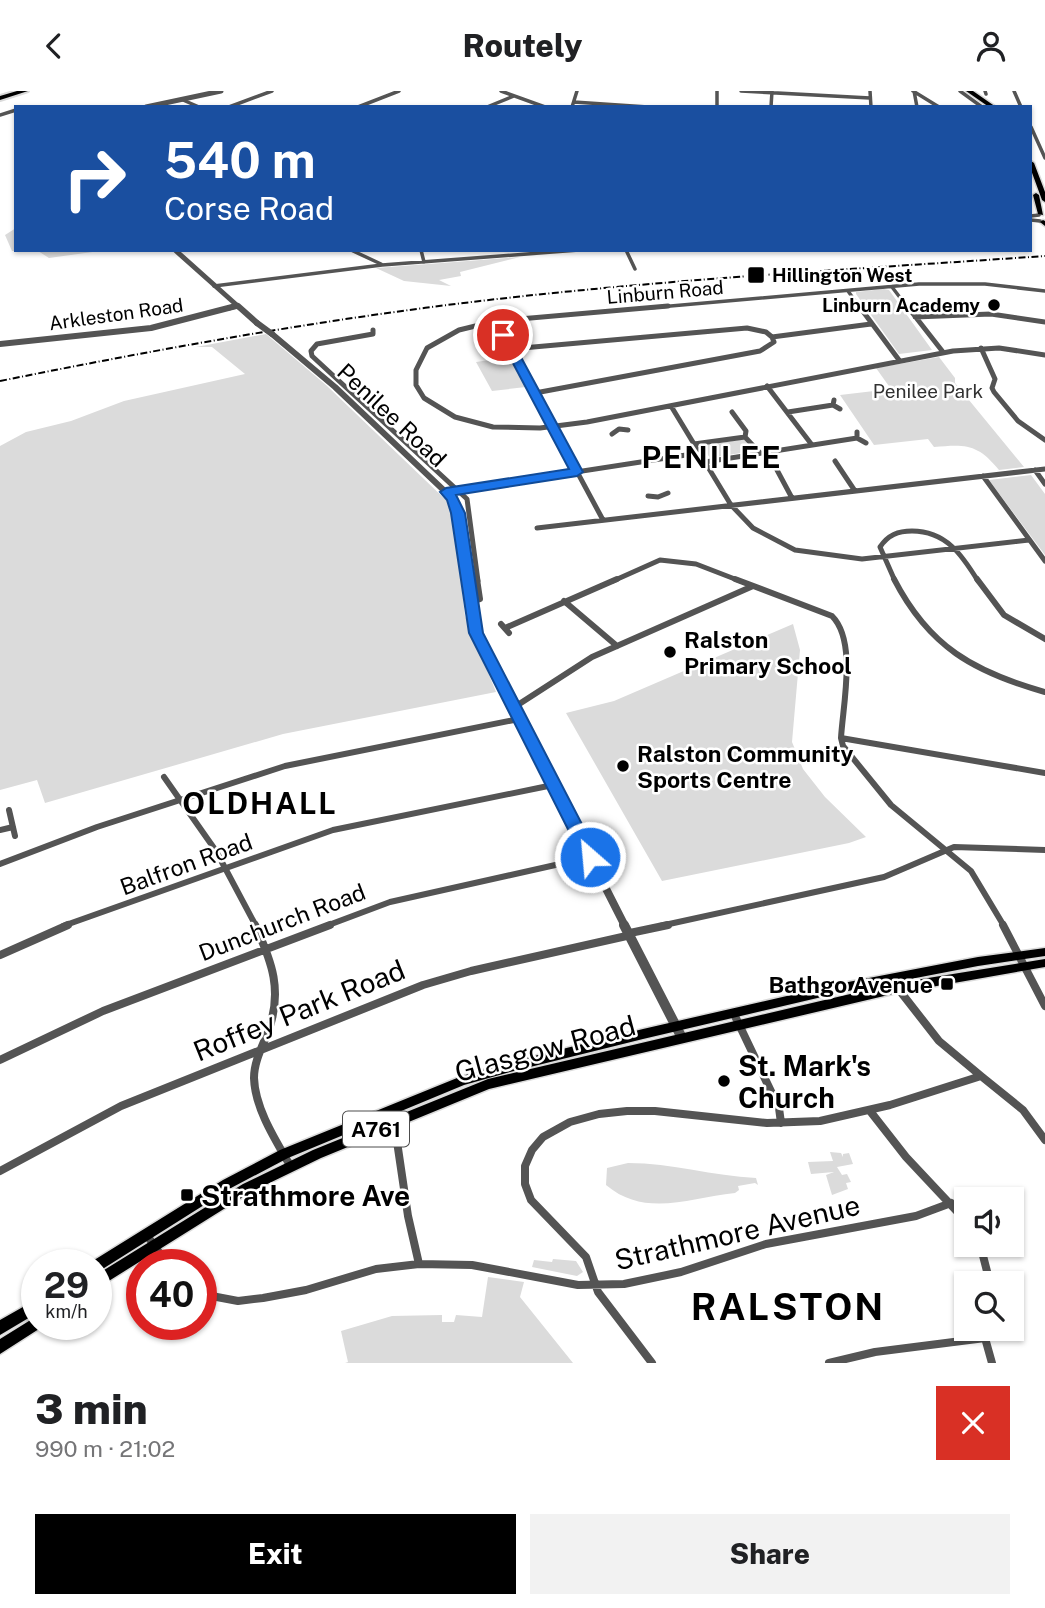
<!DOCTYPE html>
<meta charset="utf-8">
<style>
:root{--surface:#fff;--page:#f2f2f2;--text:#202124;--muted:#757577;--accent:#000}
body{margin:0;font-family:"Public Sans",sans-serif;background:var(--page);color:var(--text);height:100vh;display:flex;flex-direction:column;font-size:26px;white-space:nowrap}
*{box-sizing:border-box;margin:0}
p{font-size:23px;color:var(--muted)}
.icon{flex:none;width:38px;height:38px;fill:none;stroke:currentColor;stroke-width:2;stroke-linecap:round;stroke-linejoin:round}
.map{position:relative;height:1272px;overflow:hidden}
.panel{display:flex;flex-direction:column;background:var(--surface);flex:1}
.panel>*{flex:none}
.top-card{position:absolute;left:14px;top:14px;width:1018px;height:147px;border-radius:0px;box-shadow:0 2px 5px #0004;background:#1a4fa0;color:#fff;overflow:hidden}
.controls{position:absolute;left:954px;top:1096px;display:grid;gap:14px}
.controls a{display:grid;place-items:center;width:70px;height:70px;border-radius:0px;background:var(--surface);box-shadow:0 2px 5px #0004;font-size:35px}
.speed{position:absolute;left:21px;top:1158px;display:flex;gap:14px;font-size:35px;font-weight:700;text-align:center}
.speed>*{display:grid;place-content:center;width:91px;height:91px;border-radius:50%;background:var(--surface);box-shadow:0 2px 5px #0004;line-height:1}
.speed small{font-size:18px;font-weight:400}
.speed .limit{border:10px solid #d22;background:#fff;color:#111}
.pin{position:absolute;display:grid;place-items:center;width:60px;height:60px;color:#fff;margin:-30px;border:4px solid #fff;border-radius:50%;box-shadow:0 2px 7px #0007}
.me{position:absolute;width:77px;margin:-38px;rotate:333deg;stroke-linejoin:round;filter:drop-shadow(0 0 5px #0008)}
.turn{display:flex;align-items:center;gap:24px;height:147px;padding:0 35px;font-size:32px}
.turn .icon{width:91px;height:91px;stroke-width:2.5}
.turn b{display:block;font-size:49px;line-height:60px}
.round{display:grid;place-items:center;flex:none;width:74px;height:74px;border-radius:0px;background:var(--page)}
.overview{display:flex;align-items:center;justify-content:space-between;height:119px;padding:0 35px}
h1{font-size:42px;font-weight:800;line-height:52px}
.primary-button{display:flex;gap:14px;margin-top:auto;padding:14px 35px}
.primary-button a{flex:1;height:80px;border-radius:0px;background:var(--accent);color:#fff;font-size:28px;font-weight:800;line-height:80px;text-align:center}
.primary-button a+a{background:var(--page);color:var(--text)}
header{display:flex;justify-content:space-between;align-items:center;height:91px;padding:0 35px;background:var(--surface);font-size:32px;font-weight:800}
.map>svg:first-child{display:block}
.green{fill:#dbdbdb}
.lines{fill:none;stroke-linecap:round;stroke-linejoin:round}
.primary-casing{stroke:#dbdbdb;stroke-width:3}
.motorway-casing{stroke:#dbdbdb;stroke-width:4}
.minor-far3{stroke:#545454;stroke-width:3.5}
.minor-far2{stroke:#545454;stroke-width:5}
.minor-far1{stroke:#545454;stroke-width:6}
.minor{stroke:#545454;stroke-width:8}
.tertiary-far3{stroke:#545454;stroke-width:5}
.tertiary-far2{stroke:#545454;stroke-width:6}
.tertiary-far1{stroke:#545454;stroke-width:8}
.tertiary{stroke:#545454;stroke-width:10}
.primary{fill:#000;fill-rule:evenodd}
.motorway{fill:#000;fill-rule:evenodd}
.rail{stroke:#000;stroke-width:2;stroke-dasharray:7 2.5 1 2.5;stroke-linecap:butt}
.tertiary-bridge{stroke:#545454;stroke-width:6}
.route{fill:#1a73e8;stroke:#114b97;stroke-width:2}
.poi-dot{fill:#000;stroke:#fff;stroke-width:2.5}
.labels{text-anchor:middle;dominant-baseline:central;stroke-width:5;stroke-linejoin:round;paint-order:stroke}
.far-poi-label{font-size:19px;font-weight:bold;fill:#000;stroke:#fff;text-anchor:start}
.far-street-label{font-size:19px;fill:#000;stroke:#fff}
.far-park-label{font-size:19px;fill:#323232;stroke:#fff}
.shield{fill:#fff;stroke:#4c4c4c;stroke-width:2}
.shield-label{font-size:21px;font-weight:bold;fill:#000}
.street-label{font-size:23px;fill:#000;stroke:#fff}
.poi-label{font-size:23px;font-weight:bold;fill:#000;stroke:#fff;text-anchor:start}
.near-street-label{font-size:28px;fill:#000;stroke:#fff}
.near-poi-label{font-size:28px;font-weight:bold;fill:#000;stroke:#fff;text-anchor:start}
.district-label{font-size:30px;font-weight:bold;letter-spacing:2px;fill:#000;stroke:#fff}
.near-district-label{font-size:37px;font-weight:bold;letter-spacing:2px;fill:#000;stroke:#fff}
</style>
<header><svg class="icon" aria-label="back" viewBox="0 0 24 24"><path d="M15 5l-7 7 7 7"/></svg>Routely<svg class="icon" aria-label="person" viewBox="0 0 24 24"><circle cx="12" cy="8" r="4"/><path d="M4 21q1-7 8-7t8 7"/></svg></header>
<div class="map">
<svg width="1045" height="1272" viewBox="0 0 1045 1272">
<rect width="100%" height="100%" fill="#fff"/>
<path class="green" d="M16,137v22h91l-58,8 -11,-7h-26l-7,-16z
M520,166l-60,15 1,4 -22,4 12,6 -47,-5 -28,-13z
M884,198l5,1 43,60 -33,4 -43,-60v-2z
M266,243l60,51 123,118 4,12 12,101 31,76 -213,42 -238,69 -8,-23 -37,10v-344l26,-14 45,-11 53,-20 121,-27 -33,-27h-16z
M510,266l16,30 -34,4 -16,-29z
M939,266l16,21v5l69,84 -25,3c-21,-26 -33,-26 -65,-23l-6,-8 -54,6 -34,-50 51,-6 -15,-21z
M744,348l9,12 -43,7 -8,-12z
M1031,384l14,19v61l-56,-75z
M793,533l7,26 -8,92 11,27 22,28 41,40 -17,6 -187,38 -96,-168 48,-12z
M830,1061l11,1 2,4v-3l6,-1 4,11 -16,3 5,8 5,-1 4,8 -5,1 2,6 -16,6 -6,-20 8,-3 -23,2 -3,-12 25,-1z
M628,1072c44,0 85,13 128,15l2,7 -3,-2 -17,3 1,4 -4,3c-46,5 -90,25 -129,-8l1,-17z
M553,1168l23,2 7,11 -6,4 -45,-9 2,-7 18,2z
M488,1186l36,5 -4,15 53,66h-228l3,-1 -7,-31 51,-15 50,-1v7h12l2,-7 26,2z"/>
<g class="lines">
<g class="primary-casing">
<path id="primary" d="M966,0h7l23,16h-7z
M1031,70l3,2 11,29v10l-3,-2 -11,-30z
M1036,102l3,2 4,20 -5,-1 -5,-19z
M1043,129l2,1v5l-5,-4z
M1045,857v8l-67,10 -135,26 -200,47 -133,33 -46,13 -176,73 -57,30 -130,82 -5,2v-7h-6l1,-3 132,-82 57,-30 182,-74 48,-14 133,-33 200,-46 135,-26z
M1045,868v8l-148,26 -408,96 -168,69 -70,34 -155,97v-14l147,-91 70,-34 175,-71 409,-96z
M37,1208v14l-37,22v-15z
M37,1225v9h6l-1,2 -42,27v-15z"/>
</g>
<g class="motorway-casing">
<path id="motorway" d="M17,0h11l-28,9v-4z"/>
</g>
<path class="minor-far3" d="M501,0l44,16
M717,0v16
M741,0l129,7
M870,0l1,16
M913,0l26,16
M914,0l3,16
M960,0l22,16
M985,0l1,3
M1014,0l7,16
M183,9l16,7
M574,11l74,5
M229,16l43,-16
M358,16l41,-16
M487,16l27,-11
M572,16l5,-16
M771,16l1,-16
M0,24l16,-5
M1031,36l14,31
M1031,125l8,-1
M1031,129l9,1
M351,159l30,14
M421,159l3,12
M626,159l9,19
M214,195l168,-21 197,-15
M892,196l16,21
M848,200l12,17
M648,217l271,-24h66l60,7"/>
<path class="minor-far2" d="M668,215l-172,15 -37,9 -32,18 -11,22v15l8,13 31,19 38,10 47,1 47,-6 366,-71 46,-3 46,7
M859,215l40,54
M907,215l36,46
M915,226l76,-3 54,8
M496,230l107,199
M373,239v4l-56,10 -6,7 1,5 155,143 11,82
M772,246l99,-13
M981,257l14,31 -3,9 2,4 24,29 27,19
M511,258l236,-21 19,4 6,5
M767,295l45,59
M535,302l225,-42 14,-9 -2,-5
M834,309l-1,5 7,4
M671,315l60,99 22,23 42,22 67,9 167,-19
M732,321l14,19 -1,6
M788,321l45,-7
M857,341v6l9,5
M612,343l7,-5 9,1
M745,346l15,16
M694,353l51,-7
M835,370l20,30
M705,371l152,-24
M777,379l15,28
M1035,379l10,14
M983,385l62,85
M446,401l253,-39
M648,405l10,1 10,-4
M537,437l508,-59
M613,490l47,-21 36,4 44,17
M895,490l-15,-34c8,-12 18,-16 32,-16 34,0 50,24 66,50"/>
<path class="minor-far1" d="M735,488l97,37c25,25 11,88 9,122l2,8 48,59 80,66 33,55
M894,488c35,68 80,93 151,113
M977,488l27,36 41,24
M564,510l53,45
M469,511l11,-3 -3,-20
M501,533l8,9
M505,537l112,-49
M513,617l79,-51 161,-71
M841,647l204,35
M164,686l52,74 40,75
M9,719l6,26
M0,739l13,-3
M0,773l97,-37 188,-61 234,-47
M63,835l270,-96 220,-45
M326,835l64,-24 201,-45
M660,835l224,-49 70,-30 91,3"/>
<path class="minor" d="M255,834c17,37 28,66 13,107 -6,15 -14,30 -14,46 1,31 22,63 37,89
M1003,834l42,81
M630,842l38,-8
M0,864l68,-30
M734,923l45,94 2,15
M0,969l103,-49 227,-86
M981,985l42,34 22,30
M388,1020l7,17 13,88 11,48
M870,1020l36,46 60,64
M0,1080l121,-65 302,-121 48,-14 160,-36
M146,1143l22,31
M980,1153l10,39
M201,1203l37,7 25,-3 43,-8 70,-21 43,-5 53,1 106,20 46,-1 57,-12 85,-28 150,-28 35,-13
M986,1237l-1,10 7,25
M652,1272l-54,-71 -12,-35 -55,-57 -6,-16v-18l7,-16 11,-13 27,-15 29,-8 28,-3h28l112,12 53,-2 70,-16 91,-29 -42,-35 -43,-55
M829,1272l46,-11 110,-14"/>
<path class="tertiary-far3" d="M146,16l75,-16
M175,159l65,58
M229,217l7,-2"/>
<path class="tertiary-far2" d="M238,215l19,17
M272,243l63,53 118,112 5,15 10,67
M0,253l151,-16 85,-22"/>
<path class="tertiary-far1" d="M468,488l8,54 149,293"/>
<path class="tertiary" d="M624,834l58,113"/>
<use href="#primary" class="primary"/>
<use href="#motorway" class="motorway"/>
<path class="rail" d="M0,290c159,-32 319,-61 480,-80 188,-22 377,-32 565,-45"/>
<path class="tertiary-bridge" d="M257,232l15,11"/>
</g>
<path class="route" d="M503,240l6,4 74,137 -6,4 -121,19 9,18 18,120 116,224 -2,5h-13l-2,-5 -113,-224 -18,-120 -4,-13 -7,-8 6,-4 123,-19 -71,-134z"/>
<g class="poi-dot">
<rect x="747" y="175" width="18" height="18" rx="3.5"/>
<circle cx="994" cy="214" r="7"/>
<circle cx="670" cy="561" r="7"/>
<circle cx="623" cy="675" r="7"/>
<rect x="940" y="886" width="14" height="14" rx="3.5"/>
<circle cx="724" cy="990" r="7"/>
<rect x="180" y="1097" width="14" height="14" rx="3.5"/>
</g>
<g class="labels">
<g class="far-poi-label">
<text x="772" y="184">Hillington West</text>
<text x="980" y="214" text-anchor="end">Linburn Academy</text>
</g>
<g class="far-street-label">
<text transform="translate(665 201) rotate(-5)">Linburn Road</text>
<text transform="translate(116 223) rotate(-8)">Arkleston Road</text>
</g>
<g class="far-park-label">
<text x="928" y="300">Penilee Park</text>
</g>
<rect class="shield" x="343" y="1020.5" width="66" height="35" rx="5"/>
<g class="shield-label">
<text x="376" y="1038">A761</text>
</g>
<g class="street-label">
<text transform="translate(392 324) rotate(43)">Penilee Road</text>
<text transform="translate(186 773) rotate(-20)">Balfron Road</text>
<text transform="translate(282 831) rotate(-21)">Dunchurch Road</text>
</g>
<g class="poi-label">
<text x="684" y="548">Ralston<tspan x="684" dy="26">Primary School</tspan></text>
<text x="637" y="662">Ralston Community<tspan x="637" dy="26">Sports Centre</tspan></text>
<text x="933" y="893" text-anchor="end">Bathgo Avenue</text>
</g>
<g class="near-street-label">
<text transform="translate(299 919) rotate(-22)">Roffey Park Road</text>
<text transform="translate(545 957) rotate(-15)">Glasgow Road</text>
<text transform="translate(737 1141) rotate(-13)">Strathmore Avenue</text>
</g>
<g class="near-poi-label">
<text x="738" y="974">St. Mark's<tspan x="738" dy="32">Church</tspan></text>
<text x="201" y="1104">Strathmore Ave</text>
</g>
<g class="district-label">
<text x="712" y="366">PENILEE</text>
<text x="260" y="712">OLDHALL</text>
</g>
<g class="near-district-label">
<text x="788" y="1215">RALSTON</text>
</g>
</g>
</svg>
<div class="controls">
<a><svg class="icon" aria-label="sound" viewBox="0 0 24 24"><path d="M4 9h4l5-4v14l-5-4H4zM17 9q2 3 0 6"/></svg></a>
<a><svg class="icon" aria-label="search" viewBox="0 0 24 24"><circle cx="10" cy="10" r="6"/><path d="M15 15l6 6"/></svg></a>
</div>
<div class="speed"><div>29<small>km/h</small></div><div class="limit">40</div></div>
<div class="pin" style="left:503px;top:244px;background:#d93025"><svg class="icon" aria-label="arrive" viewBox="0 0 24 24"><path d="M6 21V4h12l-3 4 3 4H6"/></svg></div>
<svg class="me" style="left:590px;top:766px" viewBox="-20 -20 40 40"><circle r="17" fill="#1a73e8" stroke="#fff" stroke-width="3"/><path d="M0-11L8 9 0 5-8 9z" fill="#fff"/></svg>
<div class="top-card">
<div class="turn"><svg class="icon" aria-label="right" viewBox="0 0 24 24"><path d="M7 20v-9h11M14 6l5 5-5 5"/></svg><div><b>540 m</b>Corse Road</div></div>
</div>
</div>
<section class="panel">
<div class="overview"><div><h1>3 min</h1><p>990 m · 21:02</p></div><a class="round" style="background:#d93025;color:#fff"><svg class="icon" aria-label="close" viewBox="0 0 24 24"><path d="M6 6l12 12M18 6L6 18"/></svg></a></div>
<div class="primary-button"><a>Exit</a><a>Share</a></div>
</section>
